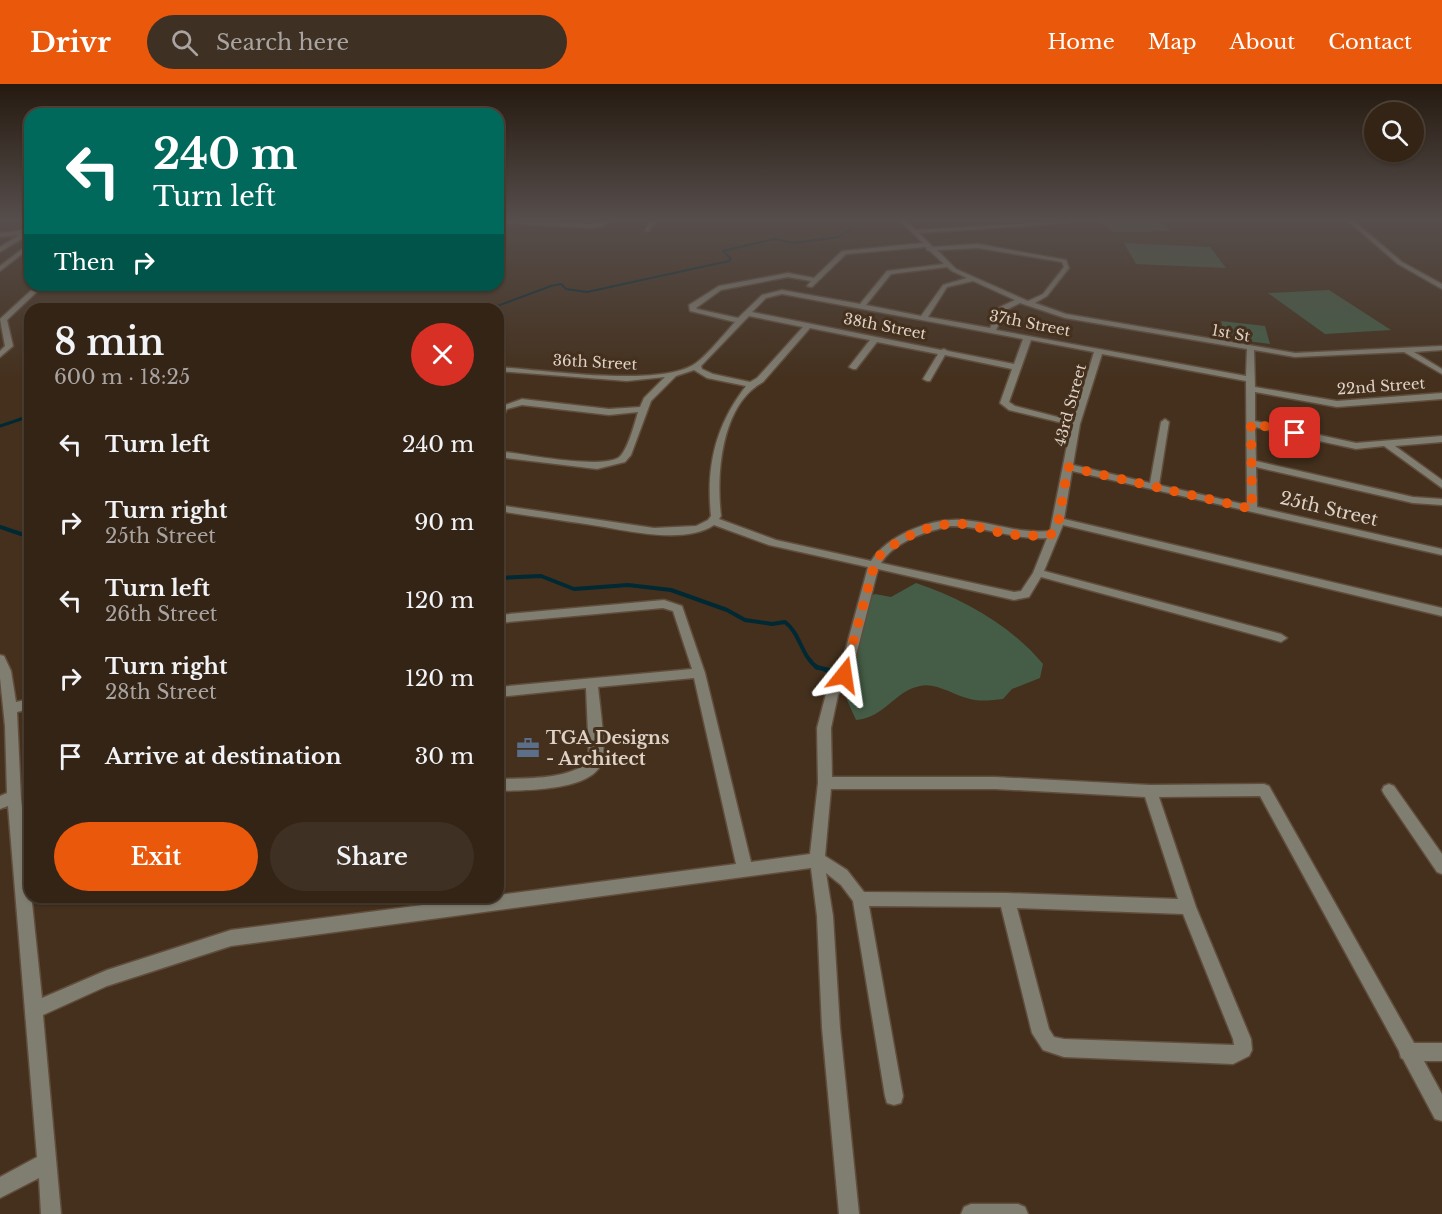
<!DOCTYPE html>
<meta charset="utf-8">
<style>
:root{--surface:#332416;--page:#3e3023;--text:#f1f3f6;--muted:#a9a4a1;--line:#4e4135;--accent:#ea580c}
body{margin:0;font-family:"Libre Baskerville",serif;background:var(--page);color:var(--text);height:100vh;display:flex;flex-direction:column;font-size:22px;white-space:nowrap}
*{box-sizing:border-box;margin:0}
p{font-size:20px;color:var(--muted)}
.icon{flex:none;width:33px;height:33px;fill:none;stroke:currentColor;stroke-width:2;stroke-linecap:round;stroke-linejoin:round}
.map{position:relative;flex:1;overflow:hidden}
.panel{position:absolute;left:24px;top:219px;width:480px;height:600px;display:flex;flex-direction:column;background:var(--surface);border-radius:18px;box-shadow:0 2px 4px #0004,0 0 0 2px var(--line)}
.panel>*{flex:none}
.banner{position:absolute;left:24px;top:24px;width:480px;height:183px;border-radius:18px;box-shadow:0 2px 4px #0004,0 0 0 2px var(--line);background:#00695c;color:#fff;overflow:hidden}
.tools{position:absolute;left:1364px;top:18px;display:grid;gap:12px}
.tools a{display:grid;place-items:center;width:60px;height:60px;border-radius:50%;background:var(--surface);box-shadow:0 2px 4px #0004,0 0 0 2px var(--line);font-size:30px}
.pin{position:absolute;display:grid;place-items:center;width:51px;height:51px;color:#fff;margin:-26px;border-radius:12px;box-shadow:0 3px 9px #0006}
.me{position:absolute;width:66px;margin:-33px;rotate:15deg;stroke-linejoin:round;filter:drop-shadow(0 0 4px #0008)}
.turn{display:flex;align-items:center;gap:21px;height:126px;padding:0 30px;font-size:27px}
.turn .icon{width:78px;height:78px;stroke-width:2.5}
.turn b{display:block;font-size:42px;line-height:51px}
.then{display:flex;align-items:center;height:57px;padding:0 30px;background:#0003;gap:12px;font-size:22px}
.round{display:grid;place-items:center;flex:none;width:63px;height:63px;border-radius:32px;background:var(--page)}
.head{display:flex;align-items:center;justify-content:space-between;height:102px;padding:0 30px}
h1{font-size:36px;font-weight:600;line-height:45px}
.button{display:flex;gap:12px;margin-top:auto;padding:12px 30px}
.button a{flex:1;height:69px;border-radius:36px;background:var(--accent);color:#fff;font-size:24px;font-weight:600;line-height:69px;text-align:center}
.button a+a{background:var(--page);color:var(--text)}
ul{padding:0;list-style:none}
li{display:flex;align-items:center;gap:18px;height:78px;padding:0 30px}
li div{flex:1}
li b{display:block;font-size:22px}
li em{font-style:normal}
header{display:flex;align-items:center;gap:36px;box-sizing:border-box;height:84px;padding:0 30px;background:var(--accent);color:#fff}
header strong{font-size:28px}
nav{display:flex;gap:33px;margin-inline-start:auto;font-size:21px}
.search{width:420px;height:54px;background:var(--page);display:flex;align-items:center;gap:15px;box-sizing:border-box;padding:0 21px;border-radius:33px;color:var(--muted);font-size:22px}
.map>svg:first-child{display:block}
.green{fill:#455d46}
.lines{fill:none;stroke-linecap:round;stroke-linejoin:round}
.stream-far3{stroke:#002934;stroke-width:2}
.stream-far2{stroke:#002934;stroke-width:3}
.stream-far1{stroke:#002934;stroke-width:4}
.stream{stroke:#002934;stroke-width:4.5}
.minor-casing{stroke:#604d3b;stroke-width:3}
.minor{fill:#807d71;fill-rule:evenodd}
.route{stroke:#ea580c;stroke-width:10;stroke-dasharray:0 18}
.labels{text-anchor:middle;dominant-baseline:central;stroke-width:6;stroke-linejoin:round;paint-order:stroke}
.far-street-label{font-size:15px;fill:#ded1c6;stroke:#44301d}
.street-label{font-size:18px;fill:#ded1c6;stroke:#44301d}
.poi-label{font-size:18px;font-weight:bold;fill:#ded1c6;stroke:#44301d;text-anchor:start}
</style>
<header>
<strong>Drivr</strong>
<div class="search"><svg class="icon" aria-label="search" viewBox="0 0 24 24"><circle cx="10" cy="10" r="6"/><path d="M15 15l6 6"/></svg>Search here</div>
<nav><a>Home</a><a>Map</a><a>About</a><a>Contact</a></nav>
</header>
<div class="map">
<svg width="1442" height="1130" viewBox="0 0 1442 1130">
<rect width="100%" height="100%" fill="#44301d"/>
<path class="green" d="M1100,137h58l13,10 -58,1z
M1124,159l86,4 16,21 -90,-4z
M1329,206l62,40 -66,4 -57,-41z
M1221,237l44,5 5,18 -45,-6z
M916,499c46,15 96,43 127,81l-3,14 -28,11 -9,10c-11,1 -22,3 -33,0 -15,-3 -34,-17 -50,-13 -26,5 -34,31 -64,34l-9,-20 18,-102 10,-4 16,3z"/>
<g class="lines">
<path class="stream-far3" d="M489,225l62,-23 10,-2 5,5 21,3 142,-31 2,-2 -8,-8 51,-12 20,4 44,-6 15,-9"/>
<path class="stream-far2" d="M0,342l30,-10"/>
<path class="stream-far1" d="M0,443l30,10
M498,494l43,-2 33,13 54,-4 43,5 56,20 18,10 27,4 13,-2c16,12 16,35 33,46"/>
<path class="stream" d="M816,583l34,9"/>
<g class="minor-casing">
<path id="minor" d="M504,137l87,3 18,-3 -6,5 -12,2 -83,-5 -10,9v-5z
M650,137h6l-7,10h-4z
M900,137h6l10,9 154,-9 -3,2 -148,10 14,14 45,-3 88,16 3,8 -22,28 -12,7 31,11 229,39 147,-7v4l-28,2 28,17v5l-38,-22 -109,5 -41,-7 1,37 82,14 105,-8v6l-105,8 -82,-15v29l101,22 86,-7v6l-47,4 47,34v8l-58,-42 -28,3 -101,-22 1,34 157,36 29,2v6l-29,-2 -157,-36 1,40 185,42v6l-370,-84 -8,48 378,89v8l-379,-91 -19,46 237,63 6,4 -6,4 -240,-65 -12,20 -15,3 -136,-31 -27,106 -13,20 -7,33 1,49h163l155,8 114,-1 5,2 145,257h28v18h-18l18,33v27l-7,-2 -32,-60 -2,-1 -2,-7 -139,-255 -101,1 37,110 55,132 1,11 -3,6 -16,8 -169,-7 -21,-7 -11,-17 -31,-126 -132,-1 34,190 -2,7 -7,2 -7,-2 -2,-7 -32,-195 -12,-16 -15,-12 7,43 7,112 19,186h-20l-17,-186 -5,-112 -6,-48 -580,78 -124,40 -64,29 18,199h-20l-2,-36 -39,20v-21l37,-20 -29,-351 -8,3v-13l7,-3 -2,-67 -5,-48v-23l4,1 7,15 5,31 14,-3v10l-13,3 4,86 21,200 65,-28 124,-40 253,-33h14v-2l238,-31 -42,-186 -96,9c2,19 7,53 5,71 -5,34 -79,32 -105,33v-12c31,-1 62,1 89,-15l2,-7 -3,-69 -88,9v-10l194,-18 -19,-58 -10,-3 -165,15v-8l166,-15 18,6 23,67 46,189 59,-8 8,-71 -1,-55 9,-34 13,-20 29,-107 -99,-22 -55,-20c-31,21 -93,4 -128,-1 -29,-4 -59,-9 -88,-13v-6l156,23 42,-2 12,-6 3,-4c-5,-49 4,-90 35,-130l-39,-8 -13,-8 -18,6 -25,25 -20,54 -6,7 -28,7 -99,-12v-6c26,3 99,18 120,7 9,-5 17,-36 20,-46l-29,3 -87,-10 -15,4 -6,11 -3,1 2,-14 22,-8 87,10 31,-2 4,-9 21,-21 -38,4 -129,-10v-4c47,3 156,20 195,-2 12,-7 32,-32 42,-43l-45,-11 -1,-6 30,-19 69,-13 26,5 28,-27 81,-8zM926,163l1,3 3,1 14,13 -57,7 -27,33 -78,-14 -20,5 -24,23 -41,-9 -1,-1 25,-18 67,-13 23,4 -4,5 5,1 34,-33zM978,164l84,14 2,5 -21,27 -15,7 -72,-32 -19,-19zM947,183l5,4 15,7 -24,7 -22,31 -55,-11 25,-31zM973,197l42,19 -15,7 -10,21 -62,-11 19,-30zM782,210l241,45 -9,25 -66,-13 -4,-2 -3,1 -189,-38 14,-14zM1020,219l45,15 182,31 -1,27 -250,-46 10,-20zM749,232l54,11 -46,51 -7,4 -37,-8 -11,-5 -1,-3zM810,244l60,12 -21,27 4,2h3l21,-27 61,12 -15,25 4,2h3l15,-26 67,14 -12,34 9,7 62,15 -21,106c-32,3 -57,-9 -88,-11 -31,-2 -74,15 -91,41l-95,-21 -57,-21 2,-3c-5,-42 0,-111 42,-134zM1031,256l63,12 -21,69 -58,-15 -6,-4zM1102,270l144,27 1,124 -88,-20 10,-63 -4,-3 -4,3 -11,61 -77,-18 7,-41zM951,442c33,0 63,14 96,12l-14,35 -12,18 -7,1 -133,-29c14,-22 46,-32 70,-37zM831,705h164l150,8 33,102 -171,-6 -143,-1 -17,-22 -22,-14zM1017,824l166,6 50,125 1,6 -170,-6 -10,-2 -5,-8z
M1348,137h6l48,41 40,22v5l-44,-25z
M30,145v5l-30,18v-5l19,-12 -19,2v-4z
M30,159v5l-30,23v-5z
M37,201h7l-37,35 6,26 -13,11v-6l5,-5 -5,-27z
M1389,700l5,2 48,68v20l-5,-2 -53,-78 -2,-4 2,-4z
M971,1120h47l7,3 3,7h-67l3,-7z"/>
</g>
<use href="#minor" class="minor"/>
</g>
<linearGradient id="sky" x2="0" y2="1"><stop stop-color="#251a10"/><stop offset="0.46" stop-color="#564e4c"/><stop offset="1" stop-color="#564e4c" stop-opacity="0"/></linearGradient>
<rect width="1442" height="295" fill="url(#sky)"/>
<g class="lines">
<path class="route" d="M844,591l32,-116c21,-20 54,-37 85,-35 10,0 21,5 32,7 21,5 39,6 60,3l5,-10 10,-57 184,42 -1,-86 44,10"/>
</g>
<defs>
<g id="office-bare" transform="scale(1.8)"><path d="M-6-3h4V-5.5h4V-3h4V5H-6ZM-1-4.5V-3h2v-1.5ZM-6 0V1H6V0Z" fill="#5c6f8a" stroke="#44301d" stroke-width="2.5" paint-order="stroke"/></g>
</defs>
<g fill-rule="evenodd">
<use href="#office-bare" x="528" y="664"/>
</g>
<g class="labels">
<g class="far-street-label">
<text transform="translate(1030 239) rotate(11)">37th Street</text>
<text transform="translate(885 242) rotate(11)">38th Street</text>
<text transform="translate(1231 249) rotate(10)">1st St</text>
<text transform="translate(595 278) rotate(3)">36th Street</text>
<text transform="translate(1381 302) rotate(-4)">22nd Street</text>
<text transform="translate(1070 321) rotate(-75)">43rd Street</text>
</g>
<g class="street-label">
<text transform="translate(1329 425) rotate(13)">25th Street</text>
</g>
<g class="poi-label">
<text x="546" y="654">TGA Designs<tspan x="546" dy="21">- Architect</tspan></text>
</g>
</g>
</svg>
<div class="tools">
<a><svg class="icon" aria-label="search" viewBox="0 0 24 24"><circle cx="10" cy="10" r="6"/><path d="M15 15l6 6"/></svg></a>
</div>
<div class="pin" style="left:1295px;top:349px;background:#d93025"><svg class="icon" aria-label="arrive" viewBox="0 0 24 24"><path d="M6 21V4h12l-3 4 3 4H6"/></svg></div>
<svg class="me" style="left:844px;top:591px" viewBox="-20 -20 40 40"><path d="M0-17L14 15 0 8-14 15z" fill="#ea580c" stroke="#fff" stroke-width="4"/></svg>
<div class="banner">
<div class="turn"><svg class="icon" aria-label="left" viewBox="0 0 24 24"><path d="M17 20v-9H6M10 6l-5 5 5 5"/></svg><div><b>240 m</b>Turn left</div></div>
<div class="then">Then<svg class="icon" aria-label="right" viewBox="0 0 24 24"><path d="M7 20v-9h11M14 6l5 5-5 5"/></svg></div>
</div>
<section class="panel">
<div class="head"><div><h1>8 min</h1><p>600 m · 18:25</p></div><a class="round" style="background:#d93025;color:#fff"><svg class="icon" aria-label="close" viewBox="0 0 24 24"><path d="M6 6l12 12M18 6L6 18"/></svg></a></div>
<ul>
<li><svg class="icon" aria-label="left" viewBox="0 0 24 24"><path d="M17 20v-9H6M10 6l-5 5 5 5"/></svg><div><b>Turn left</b></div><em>240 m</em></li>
<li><svg class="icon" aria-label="right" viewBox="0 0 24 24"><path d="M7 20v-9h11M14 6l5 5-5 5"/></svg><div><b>Turn right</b><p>25th Street</p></div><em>90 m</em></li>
<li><svg class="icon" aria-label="left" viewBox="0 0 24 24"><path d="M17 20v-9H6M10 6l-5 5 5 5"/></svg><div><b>Turn left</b><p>26th Street</p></div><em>120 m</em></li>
<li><svg class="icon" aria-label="right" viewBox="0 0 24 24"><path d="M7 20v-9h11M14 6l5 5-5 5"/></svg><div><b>Turn right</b><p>28th Street</p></div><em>120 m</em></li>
<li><svg class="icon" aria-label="arrive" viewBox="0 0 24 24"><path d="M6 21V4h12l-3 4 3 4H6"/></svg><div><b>Arrive at destination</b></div><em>30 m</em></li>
</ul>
<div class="button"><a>Exit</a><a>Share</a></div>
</section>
</div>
